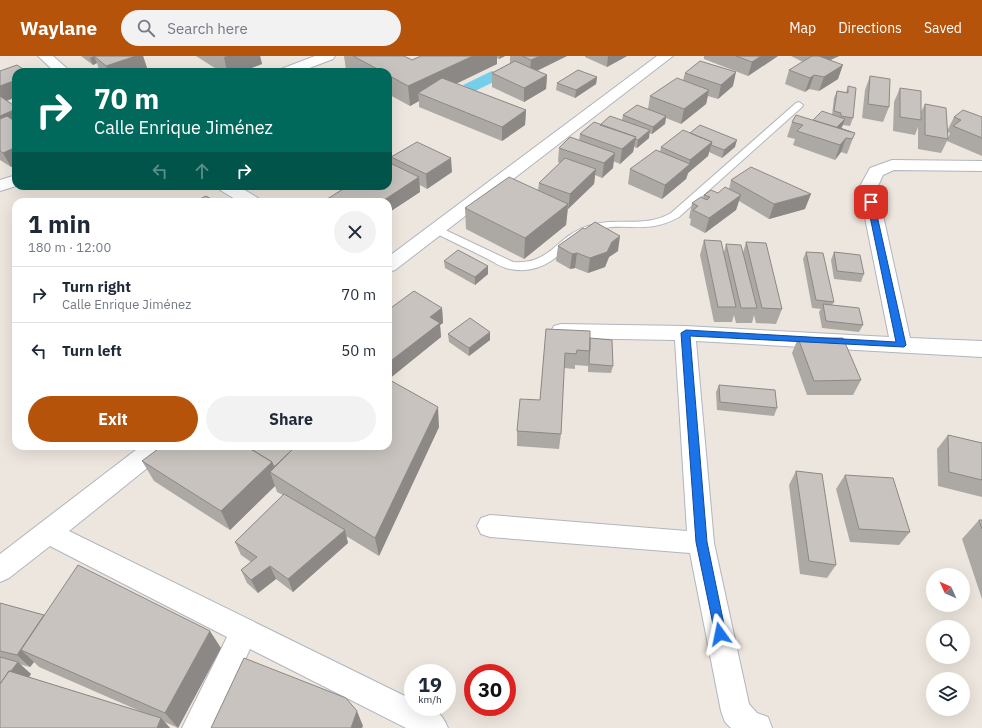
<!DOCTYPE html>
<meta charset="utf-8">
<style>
:root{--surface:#fff;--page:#f2f2f3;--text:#1f2937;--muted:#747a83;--line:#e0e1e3;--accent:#b45309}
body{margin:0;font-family:"IBM Plex Sans",sans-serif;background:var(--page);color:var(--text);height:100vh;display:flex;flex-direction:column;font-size:15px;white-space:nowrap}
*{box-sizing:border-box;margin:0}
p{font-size:13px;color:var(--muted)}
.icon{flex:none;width:22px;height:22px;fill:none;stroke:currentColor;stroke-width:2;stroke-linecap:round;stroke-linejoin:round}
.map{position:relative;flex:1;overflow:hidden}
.details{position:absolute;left:12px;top:142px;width:380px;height:252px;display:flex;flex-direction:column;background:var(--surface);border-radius:12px;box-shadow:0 4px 16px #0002}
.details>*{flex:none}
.guide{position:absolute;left:12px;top:12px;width:380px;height:122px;border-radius:12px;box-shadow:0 4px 16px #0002;background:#00695c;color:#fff;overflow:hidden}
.needle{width:26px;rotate:315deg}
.tools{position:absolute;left:926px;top:512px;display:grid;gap:8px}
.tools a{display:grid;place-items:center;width:44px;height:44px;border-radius:50%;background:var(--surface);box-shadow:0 4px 16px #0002;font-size:20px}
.speed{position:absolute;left:404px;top:608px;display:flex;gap:8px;font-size:20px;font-weight:700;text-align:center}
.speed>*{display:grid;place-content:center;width:52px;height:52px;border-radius:50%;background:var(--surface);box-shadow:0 4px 16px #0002;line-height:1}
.speed small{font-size:10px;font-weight:400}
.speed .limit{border:6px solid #d22;background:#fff;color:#111}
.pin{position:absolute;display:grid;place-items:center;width:34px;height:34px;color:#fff;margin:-17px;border-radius:8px;box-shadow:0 2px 6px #0006}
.me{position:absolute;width:44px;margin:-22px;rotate:348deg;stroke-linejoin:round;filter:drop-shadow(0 0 3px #0008)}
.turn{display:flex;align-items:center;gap:14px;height:84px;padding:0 16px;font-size:18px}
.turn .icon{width:52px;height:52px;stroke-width:2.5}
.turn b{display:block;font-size:28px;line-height:34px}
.lanes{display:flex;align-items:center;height:38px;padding:0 16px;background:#0003;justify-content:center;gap:20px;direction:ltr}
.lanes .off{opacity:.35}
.round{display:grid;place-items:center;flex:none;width:42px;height:42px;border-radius:21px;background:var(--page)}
.overview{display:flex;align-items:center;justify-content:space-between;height:68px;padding:0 16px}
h1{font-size:24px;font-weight:700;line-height:30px}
.primary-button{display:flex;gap:8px;margin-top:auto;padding:8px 16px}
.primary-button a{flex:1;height:46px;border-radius:24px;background:var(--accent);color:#fff;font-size:16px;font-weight:700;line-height:46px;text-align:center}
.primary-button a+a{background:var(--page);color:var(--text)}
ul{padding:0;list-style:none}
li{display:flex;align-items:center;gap:12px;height:56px;padding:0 16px;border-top:1px solid var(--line)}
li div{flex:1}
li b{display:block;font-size:15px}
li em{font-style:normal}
header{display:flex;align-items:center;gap:24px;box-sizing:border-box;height:56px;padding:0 20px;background:var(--accent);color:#fff}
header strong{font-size:19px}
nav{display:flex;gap:22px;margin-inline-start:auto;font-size:14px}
.search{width:280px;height:36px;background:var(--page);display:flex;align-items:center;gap:10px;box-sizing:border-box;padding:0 14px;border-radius:22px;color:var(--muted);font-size:15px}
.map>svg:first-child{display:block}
.water{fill:#75cfea}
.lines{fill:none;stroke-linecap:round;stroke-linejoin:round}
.lane-casing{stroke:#b1b5be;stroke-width:2}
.street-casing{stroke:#b1b5be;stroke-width:2}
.lane{fill:#fff;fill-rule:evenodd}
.street{fill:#fff;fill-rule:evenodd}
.wall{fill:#aca8a3;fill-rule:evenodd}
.shaded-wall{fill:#8c8885}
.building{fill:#c8c3be;stroke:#8c8885}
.route{fill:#1a73e8;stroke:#114b97}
</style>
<header>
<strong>Waylane</strong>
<div class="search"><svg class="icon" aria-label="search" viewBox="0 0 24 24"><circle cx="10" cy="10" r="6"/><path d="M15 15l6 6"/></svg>Search here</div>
<nav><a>Map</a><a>Directions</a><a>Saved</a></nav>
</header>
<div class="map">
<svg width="982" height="672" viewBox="0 0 982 672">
<rect width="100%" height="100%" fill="#ede6de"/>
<path class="water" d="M492,15l12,6 -29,14 -12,-6z"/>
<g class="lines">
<g class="lane-casing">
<path id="lane" d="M799,46l4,3 -1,2 -123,110c-32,18 -51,5 -80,12 -20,5 -32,21 -48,32 -12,8 -27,11 -41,8 -7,-1 -15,-6 -22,-10 -18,-9 -37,-18 -55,-27l-1,-2 5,-3 4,1 72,34c38,3 43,-26 75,-36 29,-10 55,3 83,-13l125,-110z"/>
</g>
<g class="street-casing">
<path id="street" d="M38,0h15l18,16h-16z
M315,0h20l-2,3 -34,13h-20l2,-3z
M657,0h16l-278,214 -7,2v-15z
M892,104l90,1v10l-88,-1 -11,5 -6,13 33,150 72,3v16l-286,-16 18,202 35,161 8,9 11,4 4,11h-41l-6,-6 -4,-11 -31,-158 -200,-16 -9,-3 -4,-8 4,-8 9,-3 197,16 -12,-191 -114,-2 -7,-2 -3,-5 3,-5 7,-2 124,2 204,11 -30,-149 11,-20z
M16,119v11l-16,5v-11z
M218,130h20l20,12 3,4h-21l-20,-12z
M141,390h29l-4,7 -97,78 344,169v7c19,0 28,3 35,21h-42l-156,-79 -37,79h-31l45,-91 -177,-91 -41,32 -9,4v-28z"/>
</g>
<use href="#lane" class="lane"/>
<use href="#street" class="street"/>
</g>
<path class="wall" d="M81,0h62l4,12 -12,4h-33l-3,-2 -2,-7 -4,2z
M196,0h64l2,8 -21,8h-20z
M344,0h60l8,4 9,-4h84l-6,3 -2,-1v6l-41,20 70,26 -1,15 -23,16 -83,-34v-6l-9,5 -22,-12v-22h-39l-3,-2z
M510,0h57l-30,15 10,4 -1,14 -22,13 -32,-15v-14l18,-10z
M585,0h42l-20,11 -22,-10z
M704,0h74l-30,20 -44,-17z
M791,0h48l-9,4 8,19 -19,12 -10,-2 -4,3 -20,-8 4,-14 14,-8z
M0,15l16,1v25l-9,4 4,66 -11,-7z
M685,17l48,13 -15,13 -10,-3 -2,8 -25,20 -15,-6 -1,6 -13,10 -3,-1v5l-12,10 -3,-1 -1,5 -13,12 -7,-3v7l-11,10 -7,-3 -1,9 -26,25 -2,16 -42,34 -58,-30 -1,-21 73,-18 1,-7 21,-20 -2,-1 1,-14 20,-7 1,-7 20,-9 22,-5 1,-5 25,-6 2,-13 33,-16z
M870,20l19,31 -6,15 -21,-4 3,-28z
M597,21l-1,7 -21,14 -19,-8 1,-7z
M848,30l5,32 -3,8 -7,-1 -2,3 14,5 -8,21 -6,-2 -6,8 -42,-15 2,-6 -8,-2 5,-15 21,-2 19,-5 2,-17 3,-7 9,1z
M900,32l21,24 4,-8 22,27 7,-14h28v39l-35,-15 -6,12 -23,-4v-22l-3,8 -22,-4 1,-29zM947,76l3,1 -2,5z
M690,77l45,14 -13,11 -13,-6 -1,4 -20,17 -2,6 -24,20 -34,-15 2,-15 30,-17 1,-5z
M391,101l61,15 -25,17 -7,-4v7l-32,21v-11h-64v-1l68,-37z
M731,124l74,29 -36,10 -30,-18 -3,9 -31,23 -15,-8 1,-6 -2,-1 3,-15 11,-5 1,-3 14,-2 11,-4z
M704,184l20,12 2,-8 17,9 3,-11 36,67 -6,15 -20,-1 -2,-8 -2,8h-16l-2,-8 -2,7h-18l-14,-67z
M558,190l60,5 -9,6 -4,10 -17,6 -13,-5 -5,1 -14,-8z
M806,196l28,50 -2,3 31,20 -4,7 -37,-4 -3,-16 2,-3 -9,-1 -9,-49z
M834,196l30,22 -3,8 -27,-3 -3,-19z
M444,205l44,5v8l-13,11 -30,-17z
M442,252l1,15 -3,2 1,12 -53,42 51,48 -60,129 -33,-20 2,7 -55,49 -17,-13 -18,14 -11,-10 -6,-13 10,-8 -10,-7 -6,-13 48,-47 -6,-3 -2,-6 -45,44 -76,-49 -12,-20 246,-15v-136z
M546,273l44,9 23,28 -2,7 -23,-1v-6l-13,-1v4l-11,-1 -3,66 -2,15 -42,-3v-15l23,-31z
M448,278l42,6 -21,16 -20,-14z
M798,282l63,42 -8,15h-46l-15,-42z
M719,329l58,23 -3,8 -57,-6 -1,-18z
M948,379l34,8v54l-44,-11 -1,-37z
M796,415l40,94 -9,13 -27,-4 -11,-89z
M845,419l65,57 -11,13 -49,-3 -14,-53z
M979,464h3v79l-20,-60z
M0,547l44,12 177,33 -43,80 -13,-6 5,6h-170zM34,606l5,5 103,45 -113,-35 2,-3 -12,-10 11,3z"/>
<path class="shaded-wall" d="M94,0l3,7 -4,2 -3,-7z
M136,0h7l4,12 -12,4h-27l-2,-6z
M227,0h33l2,8 -21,8h-14l-3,-15z
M473,0h24v8l-69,33 -10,-4 1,8 -9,5 -2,-20z
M500,0h5l-6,3z
M540,0h27l-37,18 1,-14z
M608,0h19l-20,11z
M761,0h17l-30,20 4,-14z
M818,0h21l-24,11z
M843,9l-5,14 -19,12 5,-14z
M736,16l-3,14 -15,13 3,-14z
M547,19l-1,14 -22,13v-14z
M814,19l-5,14 -4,3 5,-14z
M597,21l-1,7 -21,14 1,-8z
M16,24v17l-16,6v-17z
M709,34l-3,14 -25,20 3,-15z
M16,53v18l-16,7v-18z
M526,54l-1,15 -23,16v-14z
M666,60l-1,8 -13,10 1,-7z
M845,63l-3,8 -5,5v-5z
M650,74l-1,8 -12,10 1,-8z
M636,81l-3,15 -13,12 2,-15z
M846,82l-5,14 -6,8 5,-15z
M737,84l-2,7 -13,11 2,-8z
M712,86l-4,14 -20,17 -2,6 -24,20 3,-14 24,-20 1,-5z
M16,91v18l-5,2 -8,-14z
M615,97l-2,15 -11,10 2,-15z
M451,102l1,14 -25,17 -1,-15z
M596,113l-2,15 -26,25 2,-15z
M419,121l1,15 -32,21v-11h-7z
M811,138l-6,15 -36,10 5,-15z
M741,139l-5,15 -31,23 4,-15z
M568,148l-2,21 -42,34 1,-21z
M620,180l-2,15 -9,6 -4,10 -17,6 2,-15z
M577,197l-2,15 -5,1 2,-15z
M488,210v8l-13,11v-8z
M442,252l1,15 -3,2 1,12 -53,43v-17l42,-46z
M490,276v8l-21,16v-8z
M438,351l1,20 -60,129 -4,-18z
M272,406l6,15 -8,-5 5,14 -45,44 -9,-19z
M345,474l3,13 -55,49 -5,-13z
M270,510l6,13 -18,14 -7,-13z
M45,559l-24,35 13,12 -4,5 -13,-12z
M210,575l11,17 -43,80 -13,-15z
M18,606l13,12 -31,45v-32z
M357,655l6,15 -1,2h-11z
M161,662l9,10h-13z"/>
<path class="building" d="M94,0h42l-30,10z
M353,0h51l8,4 9,-4h52l-65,30 -20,-11v-3h-5z
M522,0h18l-9,4z
M736,0h25l-9,6z
M812,0h7l24,9 -19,12 -10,-2 -4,3 -21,-8z
M515,5l32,14 -23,13 -32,-15z
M700,5l36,11 -15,13 -36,-12z
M17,9l11,7h-12v8l-16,6v-15z
M578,14l19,7 -21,13 -19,-7z
M870,20l20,3 -1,28 -21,-3z
M442,22l84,32 -24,17 -84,-34z
M677,22l32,12 -25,19 -34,-13z
M848,30l8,2 -3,30 -12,-2v-3l-7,-2 3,-20 11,2z
M900,32l21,3v29l-21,-3z
M0,40l16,11v2l-16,7z
M925,48l21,4 2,31 -23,-4z
M637,49l29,11 -13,11 -30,-12z
M963,54l19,7v21l-29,-12 8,-6 -7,-3z
M822,55l23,8 -8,8 14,5 -38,-12z
M796,59l59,18 -3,6 -6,-1 -6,7 -43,-14 6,-6 -11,-3z
M7,60l9,6v25l-13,6 -3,-2v-32z
M610,60l40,14 -12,10 -3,-1 1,-2 -36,-12z
M594,66l42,15 -14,12 -42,-15z
M700,69l37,15 -13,10 -13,-5 1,-3 -22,-9z
M683,74l29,12 -22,18 -29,-13z
M570,81l45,16 -11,10 -45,-15z
M417,86l34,16 -25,16 -35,-17z
M656,94l34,14 -25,21 -35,-16z
M565,102l31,11 -26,25 -31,-11z
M388,106l31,15 -38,25h-56l-1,-1 24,-15h40z
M751,111l60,27 -37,10 -43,-24z
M509,121l59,27 -43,34 -60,-30z
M725,131l16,8 -32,23 -16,-8 5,-4 -6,-3 9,-6 6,3 3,-3 -6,-2 7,-5 7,3z
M206,140l10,6h-22z
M595,166l25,14 -8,6 -5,10 -17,6 -13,-5 -5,1 -14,-8 25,-18 2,1z
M704,184l17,1 15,66h-18z
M746,186l20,1 16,66 -20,-1z
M726,188l15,1 16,63h-16z
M458,194l30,16 -13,11 -31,-16z
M806,196l17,1 11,49 -18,-2z
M834,196l26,3 4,19 -27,-3z
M414,235l28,17 -12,9 10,6 -52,40v-53z
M823,248l36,4 4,17 -37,-4z
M470,262l20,14 -21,16 -21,-14z
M546,273l44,2v20l-13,-1 -1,4 -11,-1 -4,81 -44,-3 3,-32 20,1z
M590,282l22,2 1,26 -24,-2z
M798,282h45l18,42 -47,1z
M388,323l50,28 -63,131 -105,-66 26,-26h92z
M719,329l56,5 2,18 -57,-6z
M948,379l34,8v37l-33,-8z
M162,390h84l26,16 -51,49 -79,-50z
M246,390h50l-21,20 -2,-1 -1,-3z
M796,415l26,3 14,91 -27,-4z
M845,419l48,3 17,54 -51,-3z
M284,438l61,36 -57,49 -18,-13 -19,14 -10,-10 16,-13 -22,-15z
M979,464h3v9z
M78,509l132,66 -45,82 -144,-63z
M0,547l44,12 -27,40 -17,-4z
M0,601l18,5 -7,9h-2l-9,13z
M244,602l102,40 11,13 -6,17h-140z
M9,615l152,47 -4,10h-157v-44z"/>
<path class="route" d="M868,144h3l3,2 32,143 -2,2 -214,-11 17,206 19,92 -2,4 -4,2 -4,-2 -1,-4 -19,-92 -15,-209 5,-3 210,12 -29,-140z"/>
</svg>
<div class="tools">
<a><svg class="needle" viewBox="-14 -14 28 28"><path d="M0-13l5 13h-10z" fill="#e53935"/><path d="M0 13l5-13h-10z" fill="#747a83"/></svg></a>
<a><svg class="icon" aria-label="search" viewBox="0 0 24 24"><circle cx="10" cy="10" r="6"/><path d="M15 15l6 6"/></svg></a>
<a><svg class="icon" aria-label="layers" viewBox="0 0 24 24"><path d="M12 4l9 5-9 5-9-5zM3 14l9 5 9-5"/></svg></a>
</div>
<div class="speed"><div>19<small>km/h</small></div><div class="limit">30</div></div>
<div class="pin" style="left:871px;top:146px;background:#d93025"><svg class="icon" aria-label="arrive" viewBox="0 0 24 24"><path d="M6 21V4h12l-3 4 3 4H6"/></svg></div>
<svg class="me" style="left:720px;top:578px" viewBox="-20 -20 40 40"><path d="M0-17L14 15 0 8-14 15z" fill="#1a73e8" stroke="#fff" stroke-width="4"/></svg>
<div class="guide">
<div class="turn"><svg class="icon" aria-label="right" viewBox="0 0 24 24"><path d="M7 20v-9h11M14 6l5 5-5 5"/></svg><div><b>70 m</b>Calle Enrique Jiménez</div></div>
<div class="lanes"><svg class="icon off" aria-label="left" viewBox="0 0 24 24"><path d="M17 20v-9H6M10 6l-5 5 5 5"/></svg><svg class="icon off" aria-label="ahead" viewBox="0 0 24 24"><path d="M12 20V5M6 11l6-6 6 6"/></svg><svg class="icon" aria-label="right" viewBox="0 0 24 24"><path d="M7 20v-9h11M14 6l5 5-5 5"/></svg></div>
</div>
<section class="details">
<div class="overview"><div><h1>1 min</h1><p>180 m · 12:00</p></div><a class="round"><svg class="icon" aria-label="close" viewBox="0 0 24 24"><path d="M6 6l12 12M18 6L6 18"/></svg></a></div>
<ul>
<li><svg class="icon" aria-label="right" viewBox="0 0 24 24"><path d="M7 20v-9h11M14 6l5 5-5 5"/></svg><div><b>Turn right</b><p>Calle Enrique Jiménez</p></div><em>70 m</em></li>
<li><svg class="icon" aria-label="left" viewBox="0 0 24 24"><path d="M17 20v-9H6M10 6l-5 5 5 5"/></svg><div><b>Turn left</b></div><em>50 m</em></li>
</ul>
<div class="primary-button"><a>Exit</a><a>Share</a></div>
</section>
</div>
